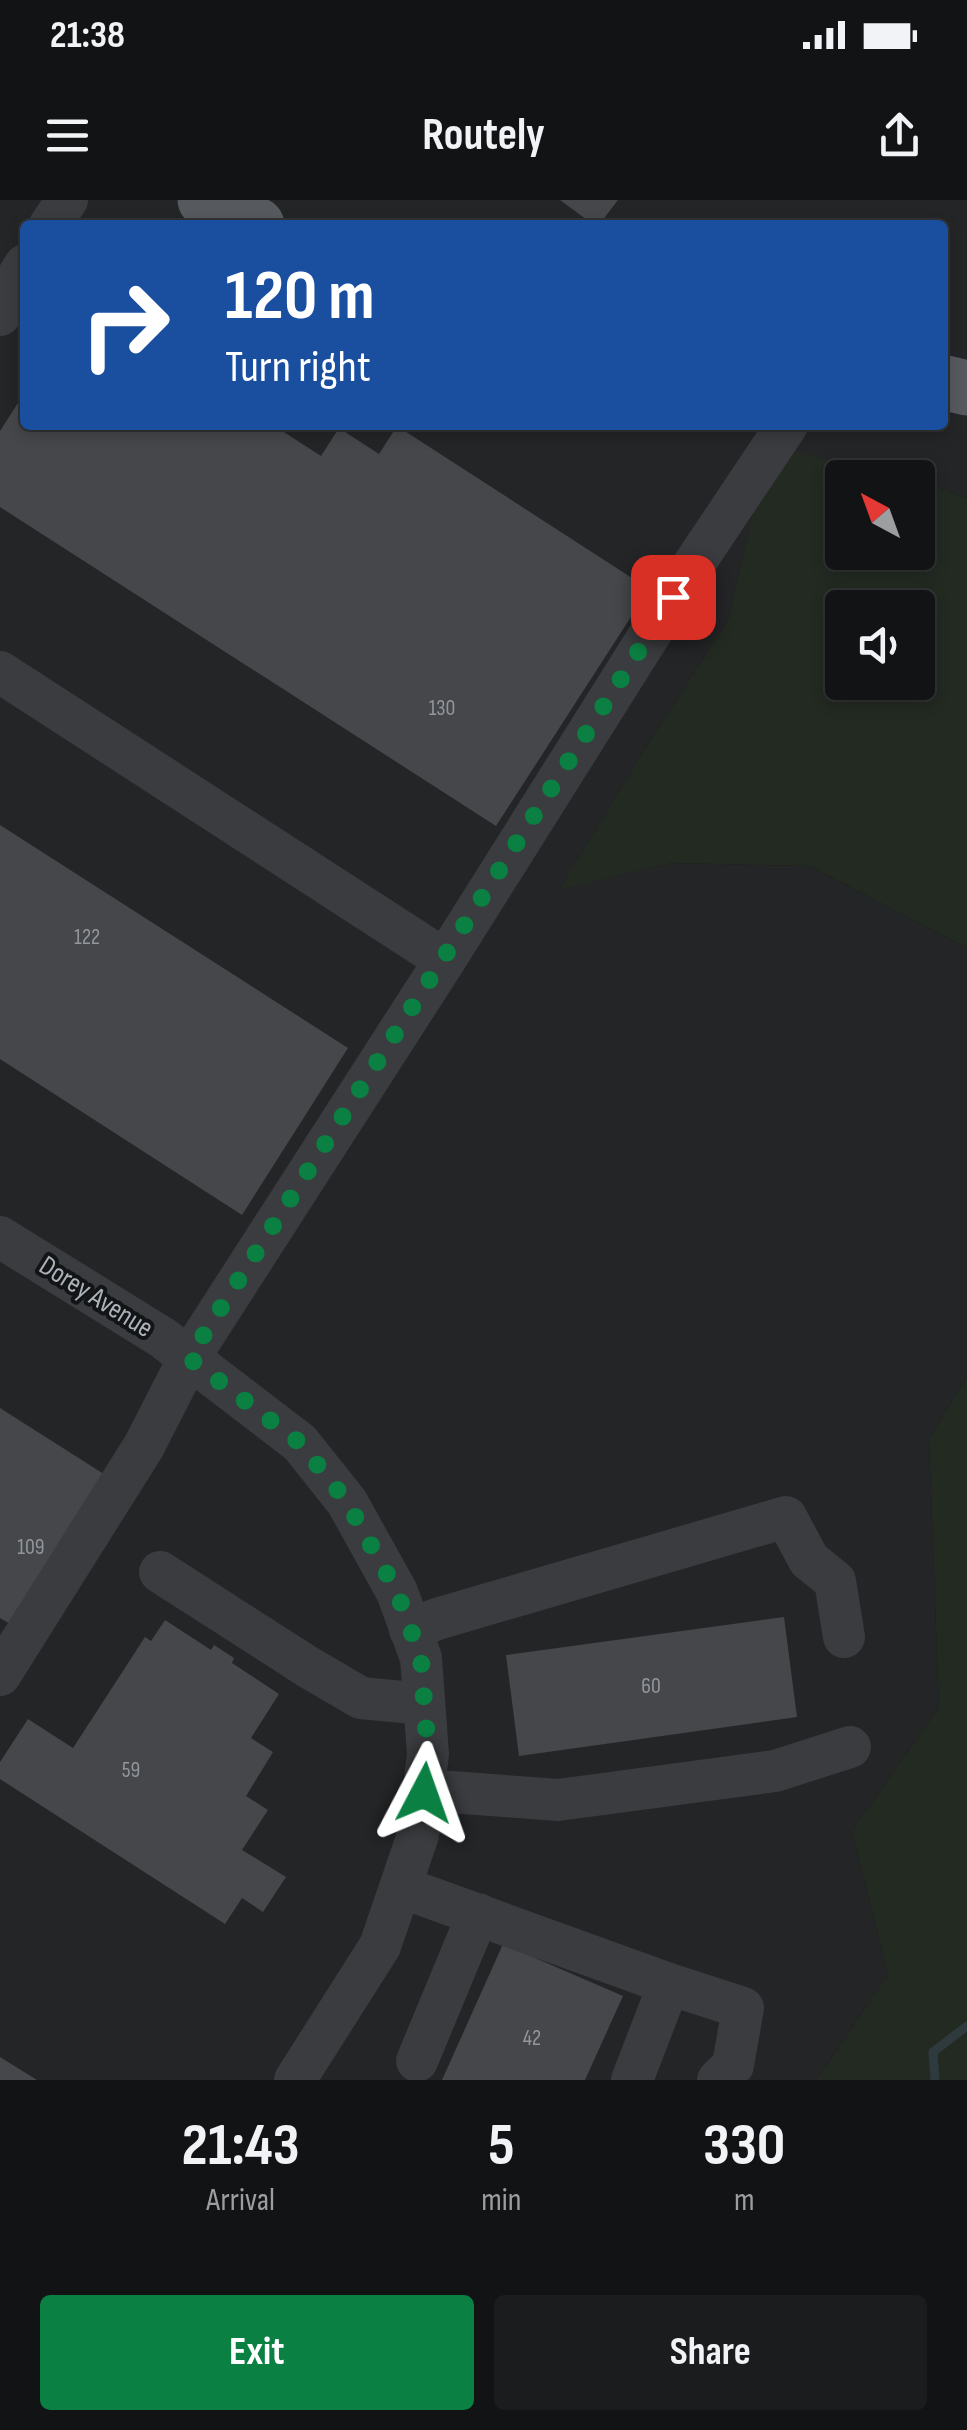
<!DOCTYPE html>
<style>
:root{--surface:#121314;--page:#1b1c1d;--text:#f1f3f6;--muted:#9c9ea0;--line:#313234;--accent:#0b8043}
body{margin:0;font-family:"Sofia Sans Condensed",sans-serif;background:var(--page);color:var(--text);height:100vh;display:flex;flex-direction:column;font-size:38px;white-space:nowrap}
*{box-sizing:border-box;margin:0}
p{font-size:32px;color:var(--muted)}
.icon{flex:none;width:55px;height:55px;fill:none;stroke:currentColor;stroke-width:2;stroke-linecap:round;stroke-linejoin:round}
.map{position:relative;height:1880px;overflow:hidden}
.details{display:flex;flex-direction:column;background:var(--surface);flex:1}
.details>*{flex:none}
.top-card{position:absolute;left:20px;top:20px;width:928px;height:210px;border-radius:10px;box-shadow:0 5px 15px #0003,0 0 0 2px var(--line);background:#1a4fa0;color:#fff;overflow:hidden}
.needle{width:65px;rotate:319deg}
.buttons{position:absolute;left:825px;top:260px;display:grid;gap:20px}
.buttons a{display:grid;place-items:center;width:110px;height:110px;border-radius:10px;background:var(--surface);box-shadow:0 5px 15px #0003,0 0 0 2px var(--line);font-size:50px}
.pin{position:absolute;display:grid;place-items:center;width:85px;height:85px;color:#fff;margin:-42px;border-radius:20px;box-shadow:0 5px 15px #0006}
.me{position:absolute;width:110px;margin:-55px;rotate:4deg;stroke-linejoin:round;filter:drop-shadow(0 0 8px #0008)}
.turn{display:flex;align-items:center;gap:35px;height:210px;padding:0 40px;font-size:45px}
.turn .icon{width:130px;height:130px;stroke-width:2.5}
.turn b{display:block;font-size:70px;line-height:85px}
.eta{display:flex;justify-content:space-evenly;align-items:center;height:170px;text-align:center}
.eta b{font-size:60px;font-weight:700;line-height:70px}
.button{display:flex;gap:20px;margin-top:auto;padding:20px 40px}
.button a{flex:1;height:115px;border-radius:10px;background:var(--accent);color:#fff;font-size:40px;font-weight:700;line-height:115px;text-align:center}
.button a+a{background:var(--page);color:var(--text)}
.status{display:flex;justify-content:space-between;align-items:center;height:70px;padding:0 50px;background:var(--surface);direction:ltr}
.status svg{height:28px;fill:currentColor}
header{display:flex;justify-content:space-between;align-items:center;height:130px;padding:0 40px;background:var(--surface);font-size:45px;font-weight:700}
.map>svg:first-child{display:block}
.built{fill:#242527;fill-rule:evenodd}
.green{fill:#232a22;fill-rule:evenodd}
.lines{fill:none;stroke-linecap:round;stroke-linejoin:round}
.stream{stroke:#2f3a3e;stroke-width:9}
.building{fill:#45474a}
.minor{stroke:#3a3c3f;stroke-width:42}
.major{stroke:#56595e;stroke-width:55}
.route{stroke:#0b8043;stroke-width:18;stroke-dasharray:0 32.4}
.labels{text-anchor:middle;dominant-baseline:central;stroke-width:8;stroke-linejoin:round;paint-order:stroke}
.number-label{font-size:22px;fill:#92979d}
.street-label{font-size:28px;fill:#abb2b9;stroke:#131415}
</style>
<div class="status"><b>21:38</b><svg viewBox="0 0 49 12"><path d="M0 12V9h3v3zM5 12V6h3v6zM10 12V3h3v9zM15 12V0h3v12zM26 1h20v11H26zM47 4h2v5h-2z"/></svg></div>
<header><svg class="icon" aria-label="menu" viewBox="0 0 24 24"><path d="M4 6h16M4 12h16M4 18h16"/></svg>Routely<svg class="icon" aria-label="share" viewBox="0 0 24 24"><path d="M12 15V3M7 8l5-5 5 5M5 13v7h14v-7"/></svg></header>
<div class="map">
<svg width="967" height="1880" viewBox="0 0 967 1880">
<rect width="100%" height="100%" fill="#18191a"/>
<path class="built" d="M0,0h967v298l-49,-18v-2l-13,-1 -137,-30 -40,173 -82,127 -86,142 112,-26 138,3 157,82v429l-38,61 10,269 -87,124 36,143 -71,106h-817zM25,25h917v200h-917z"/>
<path class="green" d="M768,246l137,31 -63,1v74h76v-72l49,18v450l-157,-82 -138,-3 -113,27 87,-143 82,-127zM842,408h76v74h-76z
M967,1177v703h-150l71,-106 -36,-143 87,-124 -10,-269z"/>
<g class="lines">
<path class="stream" d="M935,1880l-2,-28 34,-26"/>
</g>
<path class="building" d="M560,0h58l-19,25h-5z
M25,192v33h248l48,31 18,-28 40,26 18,-28 252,163 -153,237 -496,-319v-76z
M0,625l348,223 -106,167 -242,-156z
M0,1208l107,68 -95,149 -12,-7z
M784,1417l13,100 -278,39 -13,-101z
M165,1420l46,30 3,-5 20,13 -2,5 47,31 -28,44 22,14 -27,44 22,14 -26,40 44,27 -23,35 -21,-14 -17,26 -225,-145v-17l28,-43 45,29 72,-111 6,4z
M503,1744l120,52 -38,84h-143z
M0,1857l37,23h-37z"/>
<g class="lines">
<path class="minor" d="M50,25l17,-25
M0,115l12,-29 13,-21
M0,472l445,288
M0,1037l163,101 137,105 47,59 50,90 24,66 7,96 -10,81 -38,111 -85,134
M160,1372l148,95 53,31 63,6
M410,1430l27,-11 349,-102 23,43 26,21 9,56
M0,1475l144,-229 45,-88 256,-398 249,-396 93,-139
M423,1593l28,-1 107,8 217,-29 75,-24
M401,1687l268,97 -37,96
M669,1784l74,24 -10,57 -15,15
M417,1861l61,-147"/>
<path class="major" d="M205,0l52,25
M942,182l25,6"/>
</g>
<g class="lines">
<path class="route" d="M424,1593l4,-39 -7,-96 -24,-66 -50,-90 -47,-59 -111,-85 484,-761"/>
</g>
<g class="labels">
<g class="number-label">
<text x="442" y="508">130</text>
<text x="87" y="737">122</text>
<text x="31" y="1347">109</text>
<text x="651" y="1486">60</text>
<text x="131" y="1570">59</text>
<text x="532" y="1838">42</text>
</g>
<g class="street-label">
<text transform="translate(96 1097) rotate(32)">Dorey Avenue</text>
</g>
</g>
</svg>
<div class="buttons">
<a><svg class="needle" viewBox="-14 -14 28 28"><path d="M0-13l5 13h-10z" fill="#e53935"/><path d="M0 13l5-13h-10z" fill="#9c9ea0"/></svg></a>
<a><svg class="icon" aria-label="sound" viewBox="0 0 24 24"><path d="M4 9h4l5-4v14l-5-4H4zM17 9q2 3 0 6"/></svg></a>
</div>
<div class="pin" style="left:673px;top:397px;background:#d93025"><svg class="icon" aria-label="arrive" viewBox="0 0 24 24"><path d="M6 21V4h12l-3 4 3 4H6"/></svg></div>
<svg class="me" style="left:424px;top:1593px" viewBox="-20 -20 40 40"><path d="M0-17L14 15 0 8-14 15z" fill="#0b8043" stroke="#fff" stroke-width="4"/></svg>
<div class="top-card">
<div class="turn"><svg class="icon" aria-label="right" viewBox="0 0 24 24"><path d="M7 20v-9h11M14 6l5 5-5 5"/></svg><div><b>120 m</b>Turn right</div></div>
</div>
</div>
<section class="details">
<div class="eta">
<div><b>21:43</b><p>Arrival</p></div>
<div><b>5</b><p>min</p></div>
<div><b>330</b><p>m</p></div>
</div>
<div class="button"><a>Exit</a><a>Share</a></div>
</section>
